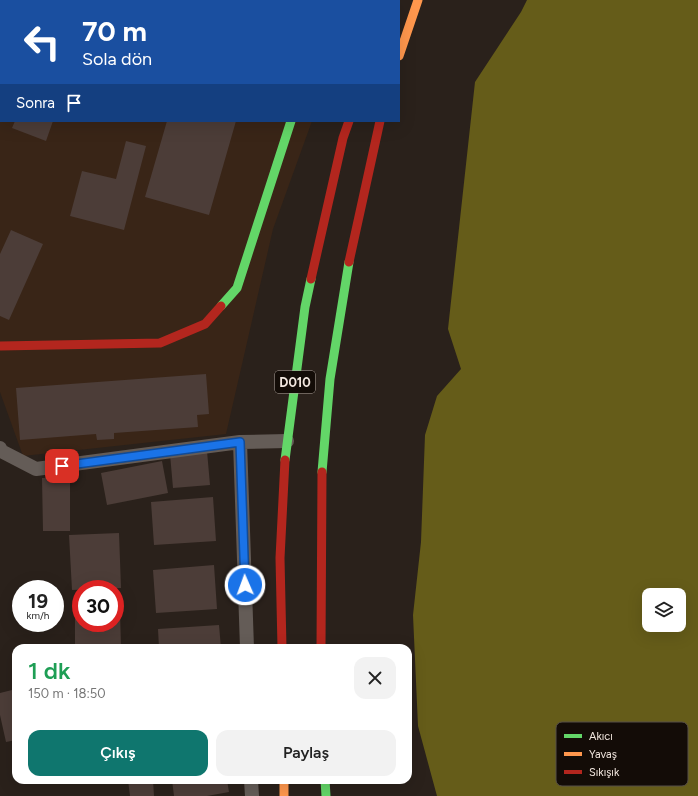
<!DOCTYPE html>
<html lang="tr">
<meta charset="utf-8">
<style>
:root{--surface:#fff;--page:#f2f2f2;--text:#222;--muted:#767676;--accent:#0f766e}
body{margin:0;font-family:Figtree,sans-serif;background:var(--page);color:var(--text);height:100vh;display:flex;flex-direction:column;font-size:15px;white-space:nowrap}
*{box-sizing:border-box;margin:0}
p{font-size:13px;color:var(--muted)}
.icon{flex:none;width:22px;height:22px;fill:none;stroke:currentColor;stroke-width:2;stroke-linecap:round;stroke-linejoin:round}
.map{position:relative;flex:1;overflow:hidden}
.panel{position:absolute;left:12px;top:644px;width:400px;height:140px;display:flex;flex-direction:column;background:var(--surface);border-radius:12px;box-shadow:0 4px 16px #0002}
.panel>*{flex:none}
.hud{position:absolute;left:0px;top:0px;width:400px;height:122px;box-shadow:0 4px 16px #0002;background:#1a4fa0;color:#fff;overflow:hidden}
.buttons{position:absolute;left:642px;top:588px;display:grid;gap:8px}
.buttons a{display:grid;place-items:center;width:44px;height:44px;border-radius:8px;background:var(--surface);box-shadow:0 4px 16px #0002;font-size:20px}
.speed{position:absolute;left:12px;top:580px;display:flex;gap:8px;font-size:20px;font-weight:700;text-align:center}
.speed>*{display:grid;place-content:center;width:52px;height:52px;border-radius:50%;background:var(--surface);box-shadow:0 4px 16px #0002;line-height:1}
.speed small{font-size:10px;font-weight:400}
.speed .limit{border:6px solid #d22;background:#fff;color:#111}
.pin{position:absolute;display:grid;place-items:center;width:34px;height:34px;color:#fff;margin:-17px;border-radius:8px;box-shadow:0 2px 6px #0006}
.me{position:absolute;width:44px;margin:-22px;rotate:358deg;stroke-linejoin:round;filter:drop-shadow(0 0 3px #0008)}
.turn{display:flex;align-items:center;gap:14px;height:84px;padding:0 16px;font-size:18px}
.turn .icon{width:52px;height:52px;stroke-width:2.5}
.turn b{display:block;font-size:28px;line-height:34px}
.then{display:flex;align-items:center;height:38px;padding:0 16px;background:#0003;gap:8px;font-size:15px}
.round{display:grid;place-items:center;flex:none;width:42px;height:42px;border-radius:12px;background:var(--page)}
.headline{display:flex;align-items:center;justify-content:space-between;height:68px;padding:0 16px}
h1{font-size:24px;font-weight:600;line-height:30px;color:#1e9e55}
.primary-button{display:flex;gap:8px;margin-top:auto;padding:8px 16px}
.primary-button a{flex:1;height:46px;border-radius:12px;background:var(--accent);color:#fff;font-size:16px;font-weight:600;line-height:46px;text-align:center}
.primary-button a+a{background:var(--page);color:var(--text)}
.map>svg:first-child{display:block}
.built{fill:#392517}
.water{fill:#655c19;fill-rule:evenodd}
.building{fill:#4c3d38}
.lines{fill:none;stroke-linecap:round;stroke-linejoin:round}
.street{stroke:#645c57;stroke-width:14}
.fast{stroke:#63d668;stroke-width:9}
.slow{stroke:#ff974d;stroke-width:9}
.jam{stroke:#b3261e;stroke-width:9}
.route-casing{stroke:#114b97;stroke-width:10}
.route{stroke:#1a73e8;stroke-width:7}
.labels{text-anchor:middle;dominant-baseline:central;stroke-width:4;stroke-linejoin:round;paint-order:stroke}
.shield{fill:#130c07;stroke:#afa59e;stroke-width:1}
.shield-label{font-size:13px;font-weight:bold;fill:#f2e7df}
.key{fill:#130c07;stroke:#564e48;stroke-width:1}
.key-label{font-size:11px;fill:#f2e7df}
</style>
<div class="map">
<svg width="698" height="796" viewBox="0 0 698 796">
<rect width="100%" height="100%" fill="#2a211b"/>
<path class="built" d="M0,0h355l-354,1v120h311l-39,108 -47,205 -203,22 -23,-64z"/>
<path class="water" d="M527,0h171v796h-261l-19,-70 -5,-111 8,-73 4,-107 12,-39 24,-27 -13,-40 27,-247 46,-70zM649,595h30v30h-30z"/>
<path class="building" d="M15,121h38l-7,20 -34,-13z
M167,121h69l-27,94 -64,-18z
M126,141l20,5 -22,84 -54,-14 12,-45 34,8z
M11,230l32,14 -34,76 -9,-4v-62z
M206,374l3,40 -12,1 1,12 -84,6v6l-17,1 -1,-6 -76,6 -4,-52z
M207,451l3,34 -37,3 -3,-34z
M162,461l6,32 -61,12 -6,-32z
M70,477v54h-27l-1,-53z
M213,497l3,44 -62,4 -3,-43z
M119,533l2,55 -49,2 -3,-55z
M214,565l3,44 -61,4 -3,-43z
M115,610h5l1,38h-46v-37h6v12h34z
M219,625l2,23h-62l-1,-19z
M16,689v51l-10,2 -6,-27v-22z
M128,780h25l1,16h-24z
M172,780h55l2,12 -22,4h-33z"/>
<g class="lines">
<path class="street" d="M31,1v-1
M330,1v-1
M0,88l1,-3
M240,442l7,206
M0,448l1,3 35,18 204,-27 47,-1
M251,780l1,16"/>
<path class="fast" d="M221,306l16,-18 54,-167
M285,460l20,-153 6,-28
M322,472l8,-93 19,-117
M325,780l1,16"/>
<path class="slow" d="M399,56l19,-56
M284,780v16"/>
<path class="jam" d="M395,0v1
M349,262l31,-141
M311,279l32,-141 6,-17
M0,346l160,-3 45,-19 16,-18
M282,648l-2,-90 5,-98
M321,648l1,-176"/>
</g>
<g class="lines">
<g class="route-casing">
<path id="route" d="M62,466l178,-24 5,143"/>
</g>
<use href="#route" class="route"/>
</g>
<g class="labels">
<rect class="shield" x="275" y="371" width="40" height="22" rx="3"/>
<g class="shield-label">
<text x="295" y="382">D010</text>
</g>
</g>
<rect x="556" y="722" width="132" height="64" rx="6" class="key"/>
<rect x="564" y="734" width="18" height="4" fill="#63d668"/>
<rect x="564" y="752" width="18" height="4" fill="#ff974d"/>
<rect x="564" y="770" width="18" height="4" fill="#b3261e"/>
<g class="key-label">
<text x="589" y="740">Akıcı</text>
<text x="589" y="758">Yavaş</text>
<text x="589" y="776">Sıkışık</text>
</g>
</svg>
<div class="buttons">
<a><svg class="icon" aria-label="layers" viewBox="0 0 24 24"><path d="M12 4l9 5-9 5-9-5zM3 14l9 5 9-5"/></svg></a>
</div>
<div class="speed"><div>19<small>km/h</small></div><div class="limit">30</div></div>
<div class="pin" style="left:62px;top:466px;background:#d93025"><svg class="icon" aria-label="arrive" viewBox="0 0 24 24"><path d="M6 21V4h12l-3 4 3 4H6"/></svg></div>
<svg class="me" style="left:245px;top:585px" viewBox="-20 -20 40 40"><circle r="17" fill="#1a73e8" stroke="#fff" stroke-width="3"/><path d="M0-11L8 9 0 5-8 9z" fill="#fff"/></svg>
<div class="hud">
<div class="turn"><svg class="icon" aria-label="left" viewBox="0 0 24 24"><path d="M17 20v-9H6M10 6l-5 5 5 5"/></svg><div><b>70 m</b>Sola dön</div></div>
<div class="then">Sonra<svg class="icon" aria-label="arrive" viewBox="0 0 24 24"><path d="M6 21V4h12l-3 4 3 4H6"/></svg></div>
</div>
<section class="panel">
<div class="headline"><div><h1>1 dk</h1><p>150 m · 18:50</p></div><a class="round"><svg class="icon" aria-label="close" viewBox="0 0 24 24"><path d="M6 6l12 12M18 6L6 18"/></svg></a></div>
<div class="primary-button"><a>Çıkış</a><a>Paylaş</a></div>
</section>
</div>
